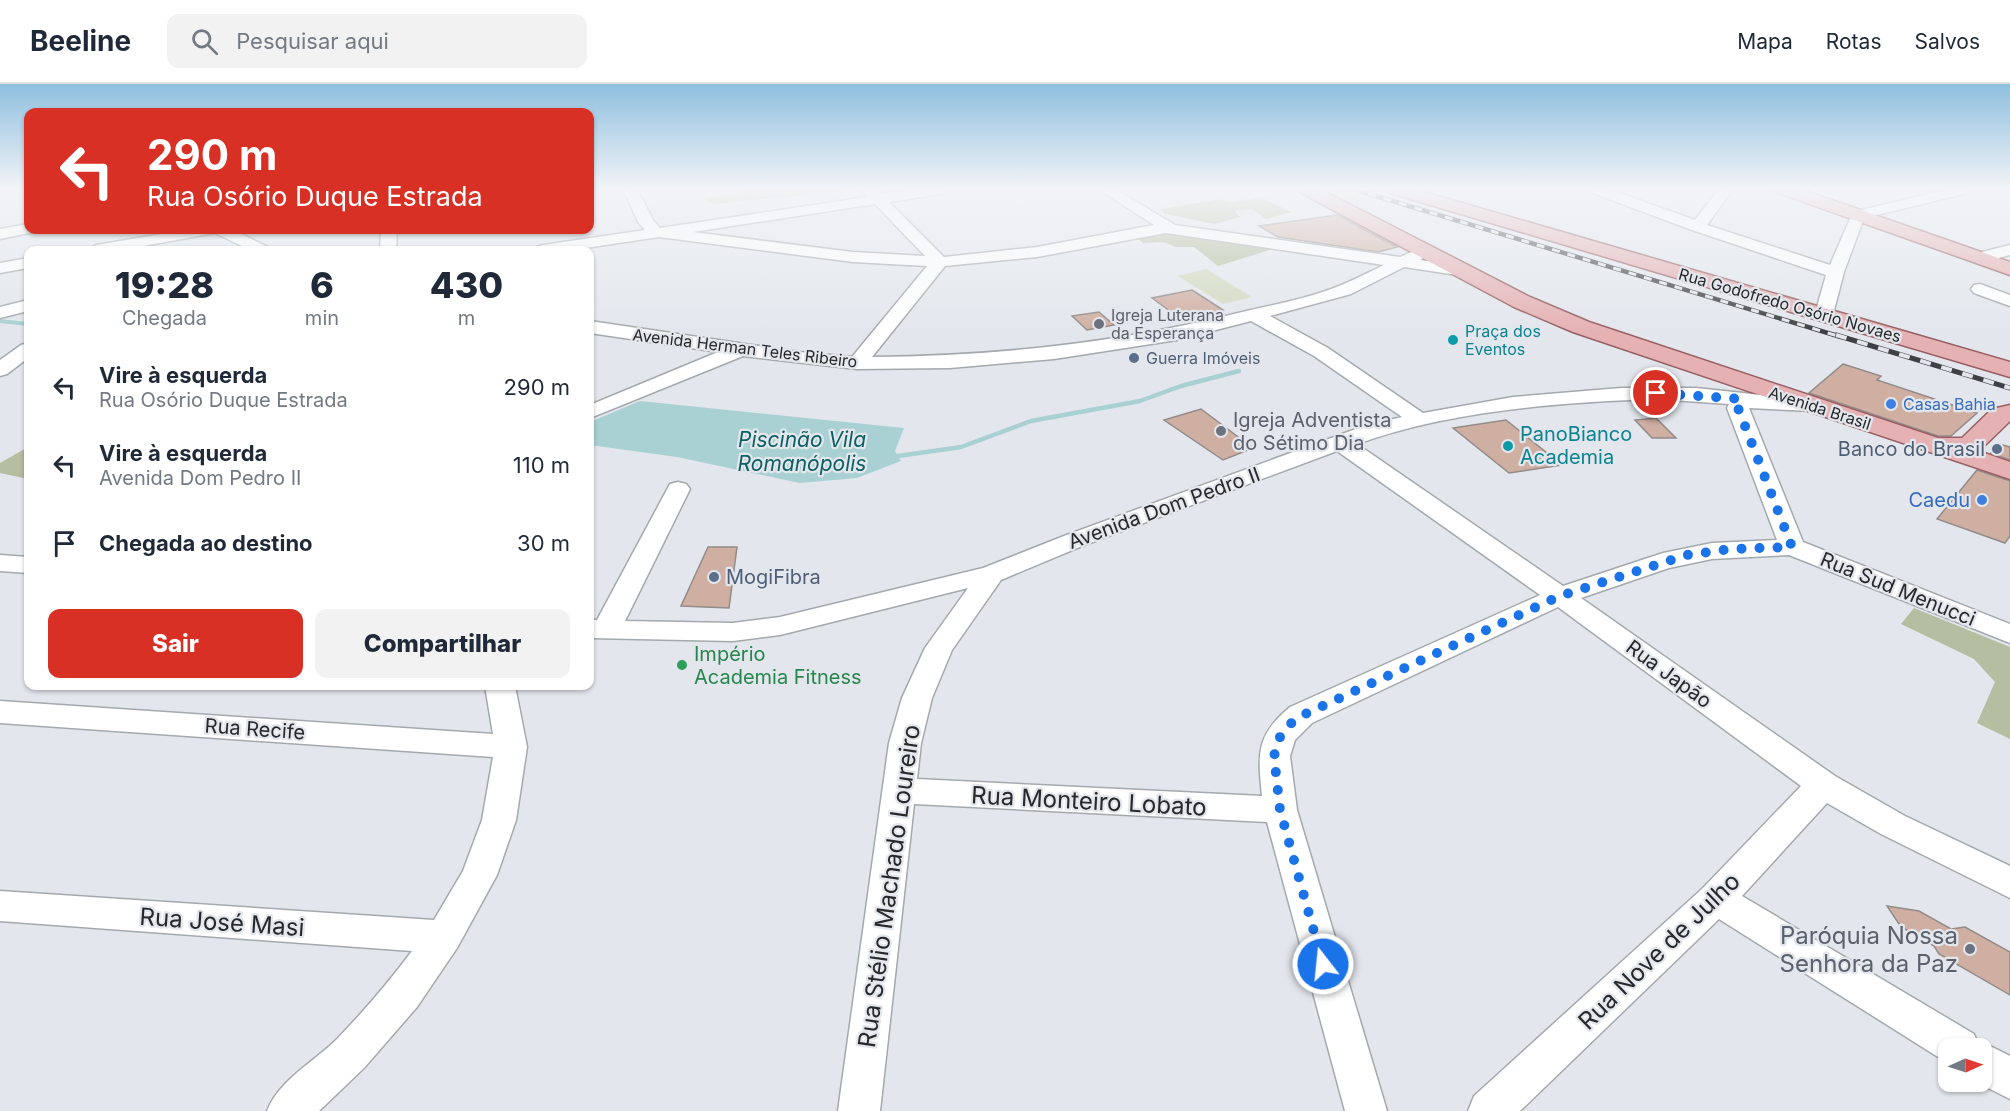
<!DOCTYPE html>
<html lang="pt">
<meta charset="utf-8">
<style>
:root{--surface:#fff;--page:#f2f2f3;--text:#1f2937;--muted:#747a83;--line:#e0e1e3;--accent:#d93025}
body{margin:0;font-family:Inter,sans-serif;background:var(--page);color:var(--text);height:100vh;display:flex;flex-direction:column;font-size:22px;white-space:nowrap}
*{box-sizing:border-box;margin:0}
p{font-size:20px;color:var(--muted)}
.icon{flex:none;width:33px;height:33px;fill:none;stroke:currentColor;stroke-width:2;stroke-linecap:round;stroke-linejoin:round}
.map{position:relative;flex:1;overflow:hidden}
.sheet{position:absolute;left:24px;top:162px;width:570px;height:444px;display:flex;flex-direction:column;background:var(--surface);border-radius:12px;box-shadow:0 2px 4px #0004}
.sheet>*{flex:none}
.guide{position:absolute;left:24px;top:24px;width:570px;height:126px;border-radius:12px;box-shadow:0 2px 4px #0004;background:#d93025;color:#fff;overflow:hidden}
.needle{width:39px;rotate:87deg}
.controls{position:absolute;left:1938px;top:954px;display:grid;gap:12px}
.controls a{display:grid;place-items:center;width:54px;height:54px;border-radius:12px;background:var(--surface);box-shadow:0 2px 4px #0004;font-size:30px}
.pin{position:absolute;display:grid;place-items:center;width:51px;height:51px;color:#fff;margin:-26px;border:3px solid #fff;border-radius:50%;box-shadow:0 2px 6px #0007}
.me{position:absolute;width:66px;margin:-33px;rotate:344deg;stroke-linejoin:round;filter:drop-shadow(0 0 4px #0008)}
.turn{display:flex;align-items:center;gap:21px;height:126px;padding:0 24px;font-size:27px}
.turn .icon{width:78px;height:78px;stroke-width:2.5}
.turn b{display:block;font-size:42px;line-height:51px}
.eta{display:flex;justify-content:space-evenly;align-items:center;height:102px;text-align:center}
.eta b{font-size:36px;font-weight:800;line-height:42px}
.primary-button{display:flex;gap:12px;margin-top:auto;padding:12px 24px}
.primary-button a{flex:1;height:69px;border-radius:12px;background:var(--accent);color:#fff;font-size:24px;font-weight:800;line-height:69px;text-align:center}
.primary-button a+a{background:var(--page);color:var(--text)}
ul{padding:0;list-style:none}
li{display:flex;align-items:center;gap:18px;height:78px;padding:0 24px}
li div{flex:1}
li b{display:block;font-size:22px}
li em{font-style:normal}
header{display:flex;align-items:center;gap:36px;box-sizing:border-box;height:84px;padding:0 30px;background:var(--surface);border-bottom:2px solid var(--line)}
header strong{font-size:28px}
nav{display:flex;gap:33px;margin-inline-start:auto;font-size:21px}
.search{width:420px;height:54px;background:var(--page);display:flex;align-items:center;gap:15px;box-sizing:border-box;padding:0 21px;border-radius:12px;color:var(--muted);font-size:22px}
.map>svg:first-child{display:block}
.green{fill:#d2dabf}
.forest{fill:#b5bea0}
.water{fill:#a9d0d2}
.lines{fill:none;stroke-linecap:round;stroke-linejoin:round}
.stream-far1{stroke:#a9d0d2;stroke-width:4}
.stream{stroke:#a9d0d2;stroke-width:4.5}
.building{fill:#d0afa3;stroke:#928b89;stroke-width:1.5}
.minor-casing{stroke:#a4a9ae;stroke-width:3}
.major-casing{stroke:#975f62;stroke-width:3}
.minor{fill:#fff;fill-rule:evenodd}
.major{fill:#e5b1b3;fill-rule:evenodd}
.rail-far1-casing{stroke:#3e4043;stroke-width:4.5}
.rail-casing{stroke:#3e4043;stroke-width:5}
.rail-far1{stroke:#e3e7ed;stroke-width:3;stroke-dasharray:8;stroke-linecap:butt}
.rail{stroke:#e3e7ed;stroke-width:4;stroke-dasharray:11;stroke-linecap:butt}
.route{stroke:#1a73e8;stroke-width:10;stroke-dasharray:0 18}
.worship-dot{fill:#6b7280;stroke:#e3e7ed;stroke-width:2}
.culture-dot{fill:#0f9aa8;stroke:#e3e7ed;stroke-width:2}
.service-dot{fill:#5c6f8a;stroke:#e3e7ed;stroke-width:2}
.shop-dot{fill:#3f7fe0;stroke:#e3e7ed;stroke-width:2}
.leisure-dot{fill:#2e9e5b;stroke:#e3e7ed;stroke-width:2}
.labels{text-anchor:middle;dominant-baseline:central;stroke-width:4.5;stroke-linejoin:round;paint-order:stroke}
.far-street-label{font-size:16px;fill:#26282a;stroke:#e3e7ed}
.far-worship-label{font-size:16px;fill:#5b616d;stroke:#e3e7ed;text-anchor:start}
.far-culture-label{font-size:16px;fill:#0d838f;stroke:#e3e7ed;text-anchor:start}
.far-service-label{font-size:16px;fill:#4e5e75;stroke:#e3e7ed;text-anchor:start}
.far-shop-label{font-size:16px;fill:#366cbe;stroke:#e3e7ed;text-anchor:start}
.worship-label{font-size:20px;fill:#5b616d;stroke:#e3e7ed;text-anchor:start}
.culture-label{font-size:20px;fill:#0d838f;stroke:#e3e7ed;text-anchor:start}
.service-label{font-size:20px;fill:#4e5e75;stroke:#e3e7ed;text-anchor:end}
.shop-label{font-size:20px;fill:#366cbe;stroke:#e3e7ed;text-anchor:end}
.street-label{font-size:20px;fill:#26282a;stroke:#e3e7ed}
.leisure-label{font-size:20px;fill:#27864d;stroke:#e3e7ed;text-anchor:start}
.water-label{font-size:21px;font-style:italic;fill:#0d6063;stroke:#e3e7ed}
.near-street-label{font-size:24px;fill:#26282a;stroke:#e3e7ed}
.near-worship-label{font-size:24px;fill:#5b616d;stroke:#e3e7ed;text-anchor:end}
</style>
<header>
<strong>Beeline</strong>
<div class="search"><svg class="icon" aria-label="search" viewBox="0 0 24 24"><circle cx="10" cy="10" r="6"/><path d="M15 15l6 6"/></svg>Pesquisar aqui</div>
<nav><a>Mapa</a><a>Rotas</a><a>Salvos</a></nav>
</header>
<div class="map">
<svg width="2010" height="1027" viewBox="0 0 2010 1027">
<rect width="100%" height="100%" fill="#e3e7ed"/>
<path class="green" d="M1329,105h19l29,9 -31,5 -16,-9 4,-2z
M1206,185l46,28 -29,7 -45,-28z"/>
<path class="forest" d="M742,105h117l-145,15 -11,-6 33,-4z
M1260,113l31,15 -25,7 -14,-10 -17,2 5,6 -25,7 -50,-10 -4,-5 60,-10 9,4z
M1170,148l103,17 -55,17 -24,-19h-18l-13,-5 -20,1 -4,-4z
M28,363v32l-28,-6v-10z
M1914,524l96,39v92l-33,-16 18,-41 -21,-23 -73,-35z"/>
<path class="water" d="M640,317l264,27 -9,23 6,10 -44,17 -57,5 -123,-26 -87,-12v-23z"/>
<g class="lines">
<path class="stream-far1" d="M0,237l28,3"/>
<path class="stream" d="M891,373l70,-10 70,-26 109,-20 41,-15 58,-15"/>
</g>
<path class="building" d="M1337,131l60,32 -19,5 -100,-15 -19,-11z
M1192,206l31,20 -41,10 -30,-22z
M1099,228l15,13 -27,5 -15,-14z
M1843,280l38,12 -4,4 100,33 -26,23h-13l-129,-43z
M1201,325l52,39 -30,12 -59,-40z
M1656,334l20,20h-24l-17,-18z
M1506,336l56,45 -53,8 -56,-45z
M1999,360l11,3v13l-19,-7z
M1977,386l33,11v55l-5,7 -68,-24z
M708,463h29l-8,61 -48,-2z
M1887,822l32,5 32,18 14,-2 45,25v43l-71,-41 -5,-8 -33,-19z"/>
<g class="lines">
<g class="minor-casing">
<path id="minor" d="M623,105h14l16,31 7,8 207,-31 -4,-8h13l6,5 37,-5h35l-7,4 -58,9 55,55 93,-10 117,-22 -56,-36h17l60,36 225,32 25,-11 8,5 -13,9 50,7 3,4 -3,4 -6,1 -60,-9 -53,27 -81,22 58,32 95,65 90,-16 108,-9h75l123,13 4,4 -4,4 -7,2 -63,-3 54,134 207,82v19l-221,-88 -77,4 -43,9 -88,30 254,178 70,40 105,50v32l-129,-64 -54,-31 -85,93 232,138 4,10 4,-2 28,14v43l-34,-17h6v-34h-34v15l-2,-1 -227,-143 -199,192h-52l6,-15 229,-208 98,-102 -243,-179 -246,116 -17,17 -5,16 7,54 90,301h-42l-78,-289 -353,-18 -34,307h-42l51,-368 13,-45 23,-50 43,-60 -188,47 -47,6 -143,-3v-18h7l73,-136 8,-2 8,2 4,5 -65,132 108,2 47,-6 203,-49 81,-32 300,-110 38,-9 -88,-61 -63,-35 -74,19 -123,19 -104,9 -93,1 -114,-13 -153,62v-13l128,-53 -128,-19v-12l209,31 53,5 75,-91 -74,-4 -194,-25 -87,13h-37l2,-3 6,-2 102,-15 -7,-8zM875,120l50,52 -72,-4 -160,-20zM1166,149l218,32c-15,7 -30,15 -45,21 -32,13 -68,19 -101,27 -120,30 -242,43 -366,44l73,-91 92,-9zM1657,315l72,5 -2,4 50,132 -65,3 -49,10 -100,33 -206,-142c90,-33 204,-42 300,-45zM1337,367l203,144 -250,112c-35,29 -32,48 -28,89l-345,-17 4,-36 11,-45 20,-48 49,-70 81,-34z
M1588,105h20l87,31 23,-30h10l2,3 -23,32 123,40 23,-53 97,-23h24l-2,3 -108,26 -20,54 -11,42 -3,4h-12l-3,-4 11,-39 -134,-45 -102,-38z
M28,140v6h8l-2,2 -34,7v-10z
M186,146h47l35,17 2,3h-20l-35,-17 -94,17h-33l8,-5z
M381,146h16l-1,20h-16z
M2010,161v10l-30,8 -8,-5 2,-4z
M28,174v10l-28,5v-10z
M1980,200l30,11v11l-36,-13 -3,-4 3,-4z
M28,216v11l-28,7v-11z
M28,259v15l-21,16 -7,2v-16l21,-15z
M0,471l28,2v16l-28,-2z
M485,602h30l12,61 -11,73 -19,55 -40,73 -40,59 -53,61 -45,43h-52c12,-31 47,-49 70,-72 27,-28 52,-57 75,-88l-412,-30v-30l434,29 29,-49 19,-51 11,-63 -493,-34v-22l493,33z"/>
</g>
<g class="major-casing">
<path id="major" d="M1298,105h22l210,108 59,25 349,116h24l30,-29 18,-4v16l-31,30 31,11v17l-437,-147 -59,-25 -213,-114z
M1387,105h27l596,173v15l-620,-184z
M1775,105h25l210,73v13l-232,-82z"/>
</g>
<use href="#minor" class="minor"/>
<use href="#major" class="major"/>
<g class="rail-far1-casing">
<path id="rail-far1" d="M1353,105l488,148"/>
</g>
<g class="rail-casing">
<path id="rail" d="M1836,251l174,53"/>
</g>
<use href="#rail-far1" class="rail-far1"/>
<use href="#rail" class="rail"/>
</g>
<linearGradient id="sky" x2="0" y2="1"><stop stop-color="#8fbfdf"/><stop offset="0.42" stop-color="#f2f4f7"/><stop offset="1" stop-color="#f2f4f7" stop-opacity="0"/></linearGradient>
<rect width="2010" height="249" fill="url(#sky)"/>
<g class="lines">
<path class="route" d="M1323,880l-43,-154 -6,-54 6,-19 9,-12 12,-9 259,-120 127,-41 44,-6 61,-2 -54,-139 3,-9 -85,-6"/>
</g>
<g class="worship-dot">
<circle cx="1099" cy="240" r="6"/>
<circle cx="1221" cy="347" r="6"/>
<circle cx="1970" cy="865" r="6"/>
</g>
<g class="culture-dot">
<circle cx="1453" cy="256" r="6"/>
<circle cx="1508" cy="362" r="6"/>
</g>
<g class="service-dot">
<circle cx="1134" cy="274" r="6"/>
<circle cx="1997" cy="365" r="6"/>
<circle cx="714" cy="493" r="6"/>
</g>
<g class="shop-dot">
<circle cx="1891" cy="320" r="6"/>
<circle cx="1982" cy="416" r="6"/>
</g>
<circle class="leisure-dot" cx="682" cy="581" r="6"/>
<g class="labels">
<g class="far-street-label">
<text transform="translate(1790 221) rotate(16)">Rua Godofredo Osório Novaes</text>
<text transform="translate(745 264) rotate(7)">Avenida Herman Teles Ribeiro</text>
<text transform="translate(1820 324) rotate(18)">Avenida Brasil</text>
</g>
<g class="far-worship-label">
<text x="1111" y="231">Igreja Luterana<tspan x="1111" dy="18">da Esperança</tspan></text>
</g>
<g class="far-culture-label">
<text x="1465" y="247">Praça dos<tspan x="1465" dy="18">Eventos</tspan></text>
</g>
<g class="far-service-label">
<text x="1146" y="274">Guerra Imóveis</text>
</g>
<g class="far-shop-label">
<text x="1903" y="320">Casas Bahia</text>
</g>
<g class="worship-label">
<text x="1233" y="336">Igreja Adventista<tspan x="1233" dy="23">do Sétimo Dia</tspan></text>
</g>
<g class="culture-label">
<text x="1520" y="350">PanoBianco<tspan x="1520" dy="23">Academia</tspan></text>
</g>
<g class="service-label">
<text x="1985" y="365">Banco do Brasil</text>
<text x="726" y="493" text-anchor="start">MogiFibra</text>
</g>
<g class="shop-label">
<text x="1970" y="416">Caedu</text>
</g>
<g class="street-label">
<text transform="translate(1164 424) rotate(-20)">Avenida Dom Pedro II</text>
<text transform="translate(1898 505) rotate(22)">Rua Sud Menucci</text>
<text transform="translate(1669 590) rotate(36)">Rua Japão</text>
<text transform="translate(255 645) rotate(4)">Rua Recife</text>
</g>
<g class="leisure-label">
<text x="694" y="570">Império<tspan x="694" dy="23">Academia Fitness</tspan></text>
</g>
<g class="water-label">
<text x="802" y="355">Piscinão Vila<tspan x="802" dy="24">Romanópolis</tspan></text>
</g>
<g class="near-street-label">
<text transform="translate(1089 717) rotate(3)">Rua Monteiro Lobato</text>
<text transform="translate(889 802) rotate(-82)">Rua Stélio Machado Loureiro</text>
<text transform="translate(222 838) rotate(4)">Rua José Masi</text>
<text transform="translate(1659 867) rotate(-44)">Rua Nove de Julho</text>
</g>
<g class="near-worship-label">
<text x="1958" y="851">Paróquia Nossa<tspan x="1958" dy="28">Senhora da Paz</tspan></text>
</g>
</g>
</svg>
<div class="controls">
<a><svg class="needle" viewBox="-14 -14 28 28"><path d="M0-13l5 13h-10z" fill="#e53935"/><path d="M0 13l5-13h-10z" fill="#747a83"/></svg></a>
</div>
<div class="pin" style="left:1656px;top:309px;background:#d93025"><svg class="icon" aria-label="arrive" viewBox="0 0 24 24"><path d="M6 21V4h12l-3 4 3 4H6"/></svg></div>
<svg class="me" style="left:1323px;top:880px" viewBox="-20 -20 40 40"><circle r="17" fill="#1a73e8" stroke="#fff" stroke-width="3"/><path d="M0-11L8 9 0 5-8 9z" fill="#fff"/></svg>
<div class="guide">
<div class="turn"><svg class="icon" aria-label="left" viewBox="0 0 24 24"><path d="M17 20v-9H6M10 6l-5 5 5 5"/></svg><div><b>290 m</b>Rua Osório Duque Estrada</div></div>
</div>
<section class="sheet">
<div class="eta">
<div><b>19:28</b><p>Chegada</p></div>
<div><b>6</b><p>min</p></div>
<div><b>430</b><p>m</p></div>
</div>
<ul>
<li><svg class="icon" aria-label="left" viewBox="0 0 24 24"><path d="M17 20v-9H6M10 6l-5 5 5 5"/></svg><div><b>Vire à esquerda</b><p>Rua Osório Duque Estrada</p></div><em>290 m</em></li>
<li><svg class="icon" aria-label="left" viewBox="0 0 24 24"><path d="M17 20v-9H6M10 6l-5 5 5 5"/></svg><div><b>Vire à esquerda</b><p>Avenida Dom Pedro II</p></div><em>110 m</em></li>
<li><svg class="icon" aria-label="arrive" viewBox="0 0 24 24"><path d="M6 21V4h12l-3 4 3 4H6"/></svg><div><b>Chegada ao destino</b></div><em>30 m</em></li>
</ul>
<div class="primary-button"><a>Sair</a><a>Compartilhar</a></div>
</section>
</div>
